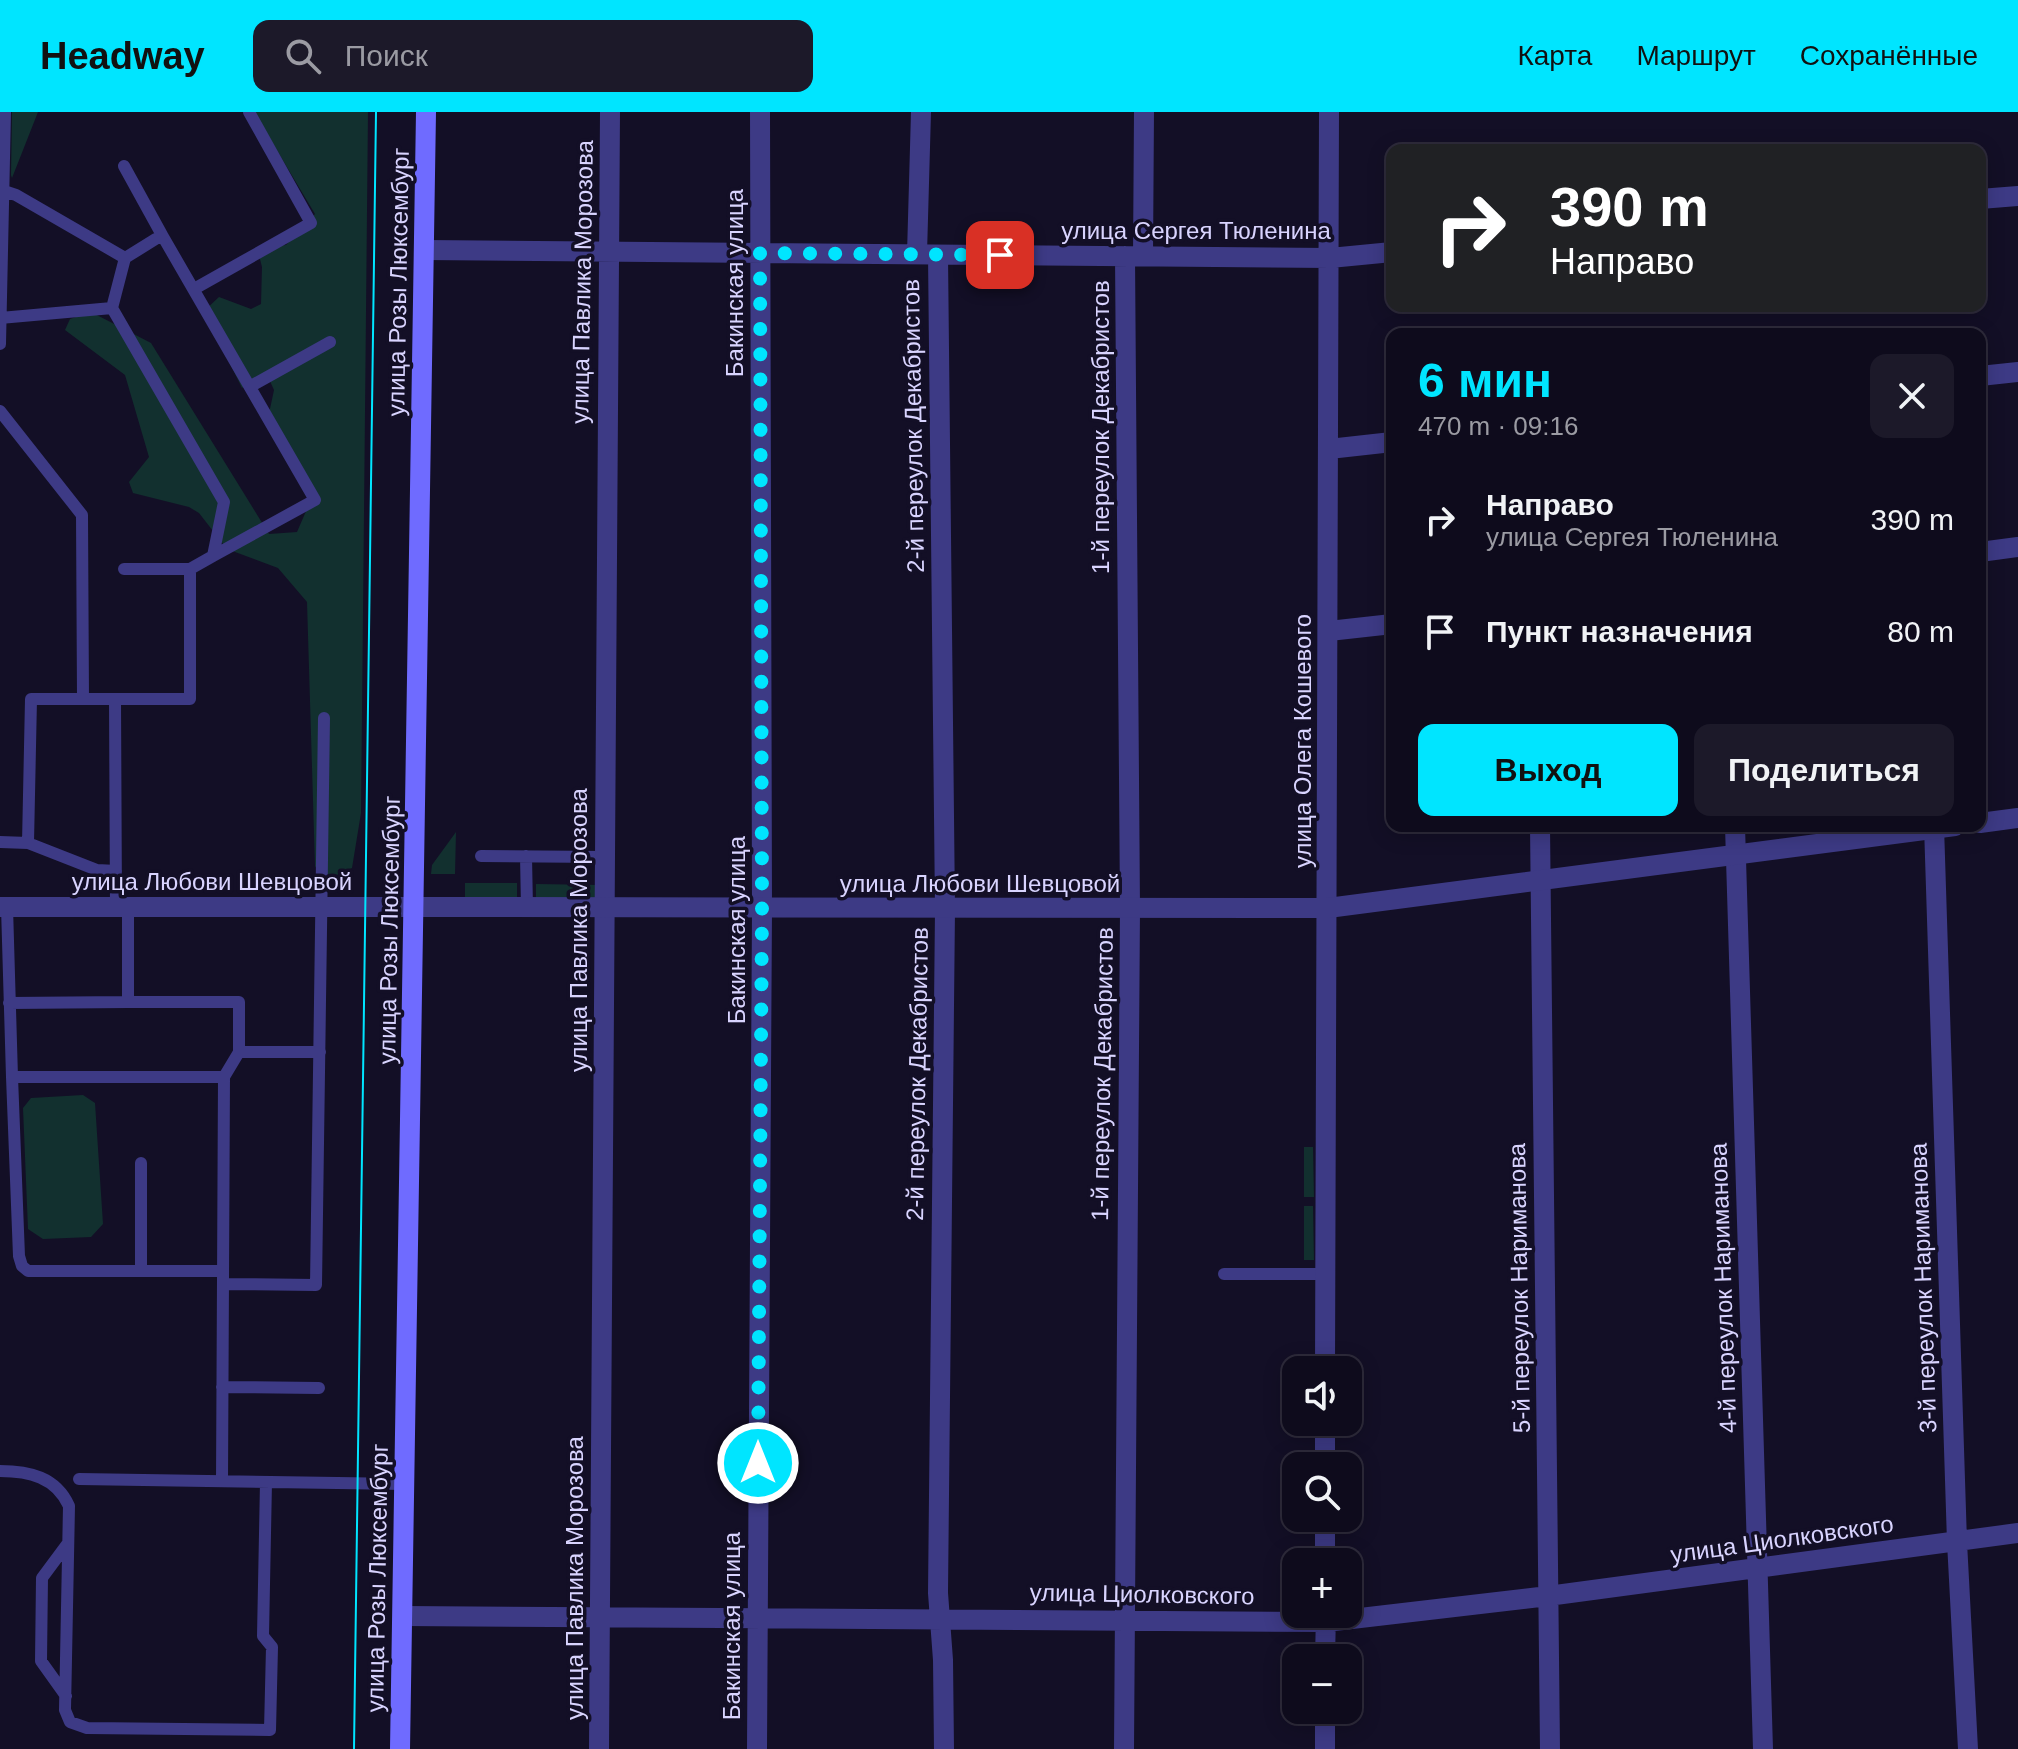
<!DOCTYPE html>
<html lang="ru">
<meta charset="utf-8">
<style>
:root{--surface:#0e0b1c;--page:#1c1929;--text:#f1f3f6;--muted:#9b9ba3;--line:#2e2b3b;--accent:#00e5ff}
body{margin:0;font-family:Arial,sans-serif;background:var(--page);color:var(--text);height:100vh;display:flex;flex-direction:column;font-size:30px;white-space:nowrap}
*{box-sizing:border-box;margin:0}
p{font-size:26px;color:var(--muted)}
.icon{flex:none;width:44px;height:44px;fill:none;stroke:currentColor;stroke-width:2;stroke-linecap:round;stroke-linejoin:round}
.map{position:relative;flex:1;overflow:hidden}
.sheet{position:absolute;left:1386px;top:216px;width:600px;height:504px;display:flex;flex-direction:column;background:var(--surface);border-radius:16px;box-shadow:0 4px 20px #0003,0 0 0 2px var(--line)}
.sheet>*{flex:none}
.banner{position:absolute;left:1386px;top:32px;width:600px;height:168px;border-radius:16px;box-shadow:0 4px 20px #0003,0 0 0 2px var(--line);background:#202124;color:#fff;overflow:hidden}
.buttons{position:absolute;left:1282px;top:1244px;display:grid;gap:16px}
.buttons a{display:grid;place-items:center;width:80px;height:80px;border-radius:16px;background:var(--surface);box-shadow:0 4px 20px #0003,0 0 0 2px var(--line);font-size:40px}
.pin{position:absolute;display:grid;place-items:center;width:68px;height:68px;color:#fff;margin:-34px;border-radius:16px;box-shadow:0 4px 12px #0006}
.me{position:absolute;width:88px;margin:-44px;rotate:0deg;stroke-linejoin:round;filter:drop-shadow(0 0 6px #0008)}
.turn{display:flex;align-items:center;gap:28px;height:168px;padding:0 32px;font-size:36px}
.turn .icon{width:104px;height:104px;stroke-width:2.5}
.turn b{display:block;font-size:56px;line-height:68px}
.round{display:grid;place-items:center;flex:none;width:84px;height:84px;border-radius:16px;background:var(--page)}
.overview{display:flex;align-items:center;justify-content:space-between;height:136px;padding:0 32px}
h1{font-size:48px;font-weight:700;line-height:60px;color:var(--accent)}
.action{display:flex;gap:16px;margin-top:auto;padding:16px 32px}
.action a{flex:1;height:92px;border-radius:16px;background:var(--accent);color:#111;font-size:32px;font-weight:700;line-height:92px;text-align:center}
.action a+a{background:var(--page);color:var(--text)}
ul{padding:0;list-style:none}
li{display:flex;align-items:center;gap:24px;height:112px;padding:0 32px}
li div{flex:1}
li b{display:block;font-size:30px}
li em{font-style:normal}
header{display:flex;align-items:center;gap:48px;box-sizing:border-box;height:112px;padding:0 40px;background:var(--accent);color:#111}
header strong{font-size:38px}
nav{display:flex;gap:44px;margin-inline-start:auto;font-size:28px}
.search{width:560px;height:72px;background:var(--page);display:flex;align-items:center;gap:20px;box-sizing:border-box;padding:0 28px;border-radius:16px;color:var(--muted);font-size:30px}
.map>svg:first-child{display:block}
.green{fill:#12302f}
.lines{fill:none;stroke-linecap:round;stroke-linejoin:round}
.service{stroke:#3d3a85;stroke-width:12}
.minor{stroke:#3d3a85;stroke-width:20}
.tertiary{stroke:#3d3a85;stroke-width:20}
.secondary{stroke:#6f6bff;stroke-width:20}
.tram{stroke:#00e5ff;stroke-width:2}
.route{stroke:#00e5ff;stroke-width:14;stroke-dasharray:0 25.2}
.labels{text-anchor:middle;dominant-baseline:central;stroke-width:7;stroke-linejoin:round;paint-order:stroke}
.street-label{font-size:24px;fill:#d9d4ff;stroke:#130f26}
</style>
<header>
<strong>Headway</strong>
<div class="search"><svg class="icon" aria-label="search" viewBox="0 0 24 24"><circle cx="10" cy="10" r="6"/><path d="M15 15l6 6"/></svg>Поиск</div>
<nav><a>Карта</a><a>Маршрут</a><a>Сохранённые</a></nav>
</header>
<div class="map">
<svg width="2018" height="1637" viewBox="0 0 2018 1637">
<rect width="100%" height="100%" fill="#130f26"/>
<path class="green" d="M12,0h26l-26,66 -1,-3z
M254,0h114l-7,701 -9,55 -20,10 -11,-1 -6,-11 -8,-264 -29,-34 -51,-19 -28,-36 -10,-6 -56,-14 -4,-11 20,-25 -24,-82 -60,-45 5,-11 21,-7 60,31 118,191 28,-2 13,-30 -43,-79 7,-33 -5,-11 -10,-3 -17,12 -38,-77 15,-14 32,12 10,-5 1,-37 -5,-20 29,-2 29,-31z
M456,720l-1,42h-24l1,-9z
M465,771h52v18h-52z
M536,772l64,1v17h-64z
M83,983l12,8 8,121 -12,13 -48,2 -15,-10 -5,-121 8,-10z
M1304,1035h9l1,50h-10z
M1304,1094h9l1,54h-10z"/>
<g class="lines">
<path class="service" d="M4,79l12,4 109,63
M162,123l153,265 -102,56
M194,177l117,-66 -62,-111
M112,196l112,194 -11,54 -23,13v130h-75l1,208
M0,206l112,-10 13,-50 37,-23 -38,-69
M0,232l5,-232
M251,274l79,-44
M0,299l82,104 1,184h-52l-3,144 -28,-1
M124,457h66
M83,587h32
M28,731l69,27 19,1
M481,744l124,1
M526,744l1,52
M7,795l5,170h212l-2,404
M128,795v95h111v50l-15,25
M9,891l119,-1
M239,940h81
M12,965l7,179 3,10 6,5h195
M141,1051v108
M1224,1162h101
M223,1172l93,1 8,-567
M222,1275l97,1
M0,1359c29,0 56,6 69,35l-4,204 5,12 17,6 183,2 2,-83 -9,-11 3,-154
M79,1367l325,5
M66,1584l-25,-35 1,-83 26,-35"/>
<path class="minor" d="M1980,87l38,-3
M424,138l906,8 62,-6
M917,142l4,-142
M938,143l7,654 -7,684 5,67 1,89
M1143,144l1,-144
M1980,264l38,-4
M1329,337l63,-7
M1980,440l38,-5
M1329,519l63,-7
M1540,714l10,923
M1735,714l28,923
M1934,714l23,716 11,207
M0,795h415
M1325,1258l4,-1258
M1325,1310v44
M1325,1406v44
M403,1504l923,6 222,-26 470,-63
M1325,1546l1,-44
M599,1637l11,-1637
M757,1637l5,-841 -2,-796
M1124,1637l6,-840 -5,-653
M1325,1637v-39"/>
<path class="tertiary" d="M1980,711l38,-5
M415,795l913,1 627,-82"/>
<path class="secondary" d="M400,1637l26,-1637"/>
<path class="tram" d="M354,1637l22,-1637"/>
</g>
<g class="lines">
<path class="route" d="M758,1351l4,-555 -2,-655 240,2"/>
</g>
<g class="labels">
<g class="street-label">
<text x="1196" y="118">улица Сергея Тюленина</text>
<text transform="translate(398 170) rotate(-89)">улица Розы Люксембург</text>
<text transform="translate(582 170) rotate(-89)">улица Павлика Морозова</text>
<text transform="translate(734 171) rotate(-90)">Бакинская улица</text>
<text transform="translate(913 314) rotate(-91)">2-й переулок Декабристов</text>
<text transform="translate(1100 315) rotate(-90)">1-й переулок Декабристов</text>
<text transform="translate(1302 629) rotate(-90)">улица Олега Кошевого</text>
<text x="212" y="769">улица Любови Шевцовой</text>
<text x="980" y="771">улица Любови Шевцовой</text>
<text transform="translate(389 818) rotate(-89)">улица Розы Люксембург</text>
<text transform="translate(578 818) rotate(-90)">улица Павлика Морозова</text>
<text transform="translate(736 818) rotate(-90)">Бакинская улица</text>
<text transform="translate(917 962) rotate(-89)">2-й переулок Декабристов</text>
<text transform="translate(1102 962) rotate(-89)">1-й переулок Декабристов</text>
<text transform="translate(1519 1176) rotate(-91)">5-й переулок Нариманова</text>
<text transform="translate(1723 1176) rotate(-92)">4-й переулок Нариманова</text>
<text transform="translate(1923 1176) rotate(-92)">3-й переулок Нариманова</text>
<text transform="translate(1782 1427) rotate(-8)">улица Циолковского</text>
<text transform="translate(377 1466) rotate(-89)">улица Розы Люксембург</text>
<text transform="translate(574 1466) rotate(-90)">улица Павлика Морозова</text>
<text transform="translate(1142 1482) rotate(1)">улица Циолковского</text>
<text transform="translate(731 1514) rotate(-90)">Бакинская улица</text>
</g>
</g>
</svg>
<div class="buttons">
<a><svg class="icon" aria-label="sound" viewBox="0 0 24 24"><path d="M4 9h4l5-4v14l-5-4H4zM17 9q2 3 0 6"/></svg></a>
<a><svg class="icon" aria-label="search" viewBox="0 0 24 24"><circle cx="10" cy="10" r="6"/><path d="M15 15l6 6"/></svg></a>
<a>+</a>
<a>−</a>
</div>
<div class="pin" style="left:1000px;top:143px;background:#d93025"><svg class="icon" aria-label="arrive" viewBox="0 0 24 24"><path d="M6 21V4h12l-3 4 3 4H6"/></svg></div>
<svg class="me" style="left:758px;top:1351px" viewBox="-20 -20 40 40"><circle r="17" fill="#00e5ff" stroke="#fff" stroke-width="3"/><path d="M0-11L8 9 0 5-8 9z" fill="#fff"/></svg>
<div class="banner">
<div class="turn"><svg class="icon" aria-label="right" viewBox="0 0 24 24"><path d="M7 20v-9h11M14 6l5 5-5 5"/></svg><div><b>390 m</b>Направо</div></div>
</div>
<section class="sheet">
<div class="overview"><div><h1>6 мин</h1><p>470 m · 09:16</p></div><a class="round"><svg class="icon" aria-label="close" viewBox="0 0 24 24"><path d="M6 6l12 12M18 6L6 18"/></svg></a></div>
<ul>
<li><svg class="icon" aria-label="right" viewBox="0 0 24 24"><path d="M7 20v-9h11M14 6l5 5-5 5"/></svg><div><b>Направо</b><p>улица Сергея Тюленина</p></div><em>390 m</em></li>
<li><svg class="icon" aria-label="arrive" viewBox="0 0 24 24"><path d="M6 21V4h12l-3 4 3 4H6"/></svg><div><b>Пункт назначения</b></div><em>80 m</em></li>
</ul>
<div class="action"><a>Выход</a><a>Поделиться</a></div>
</section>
</div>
